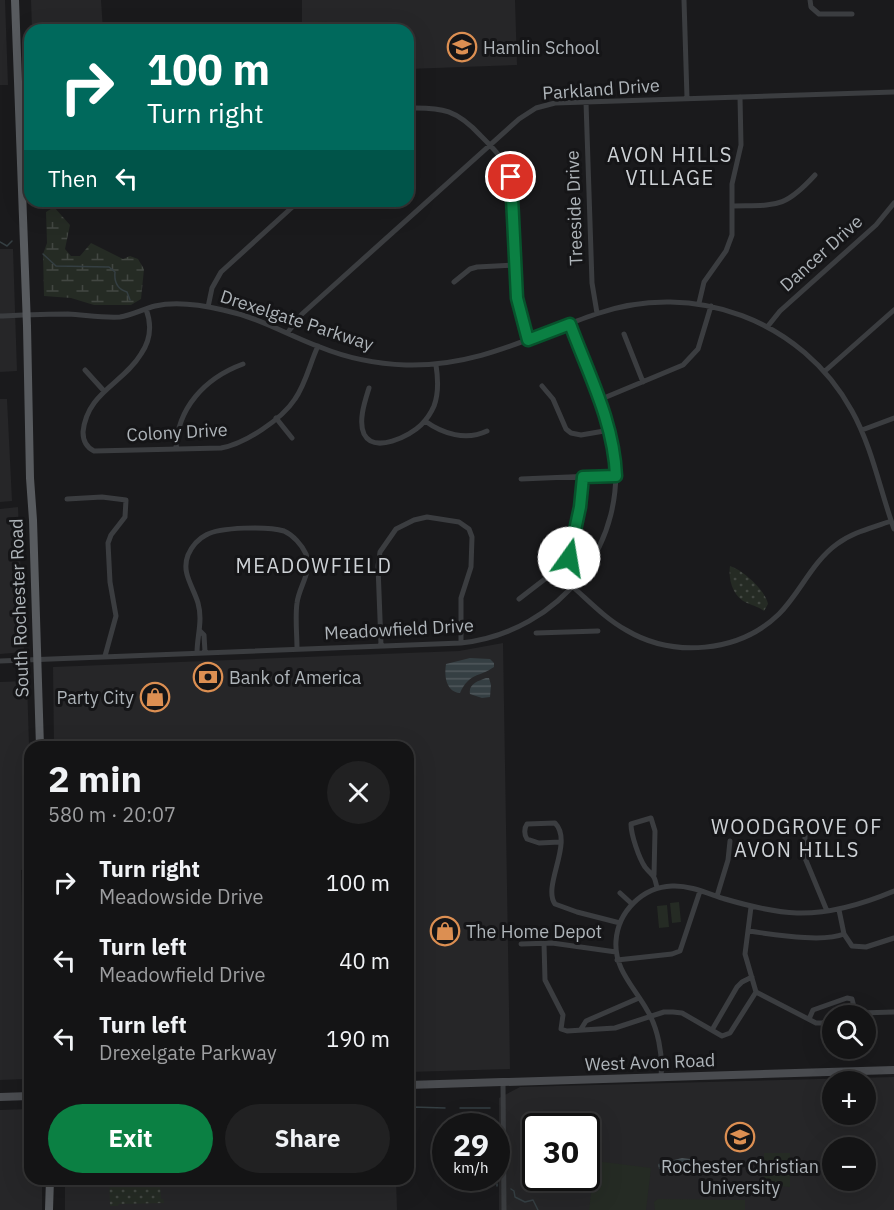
<!DOCTYPE html>
<meta charset="utf-8">
<style>
:root{--surface:#141415;--page:#212122;--text:#f1f3f6;--muted:#9d9ea0;--line:#333334;--accent:#0b8043}
body{margin:0;font-family:"IBM Plex Sans",sans-serif;background:var(--page);color:var(--text);height:100vh;display:flex;flex-direction:column;font-size:22px;white-space:nowrap}
*{box-sizing:border-box;margin:0}
p{font-size:20px;color:var(--muted)}
.icon{flex:none;width:33px;height:33px;fill:none;stroke:currentColor;stroke-width:2;stroke-linecap:round;stroke-linejoin:round}
.map{position:relative;flex:1;overflow:hidden}
.panel{position:absolute;left:24px;top:741px;width:390px;height:444px;display:flex;flex-direction:column;background:var(--surface);border-radius:18px;box-shadow:0 6px 24px #0002,0 0 0 2px var(--line)}
.panel>*{flex:none}
.guide{position:absolute;left:24px;top:24px;width:390px;height:183px;border-radius:18px;box-shadow:0 6px 24px #0002,0 0 0 2px var(--line);background:#00695c;color:#fff;overflow:hidden}
.buttons{position:absolute;left:822px;top:1005px;display:grid;gap:12px}
.buttons a{display:grid;place-items:center;width:54px;height:54px;border-radius:50%;background:var(--surface);box-shadow:0 6px 24px #0002,0 0 0 2px var(--line);font-size:30px}
.speed{position:absolute;left:432px;top:1113px;display:flex;gap:12px;font-size:30px;font-weight:700;text-align:center}
.speed>*{display:grid;place-content:center;width:78px;height:78px;border-radius:50%;background:var(--surface);box-shadow:0 6px 24px #0002,0 0 0 2px var(--line);line-height:1}
.speed small{font-size:15px;font-weight:400}
.speed .limit{border:3px solid #111;border-radius:9px;background:#fff;color:#111}
.pin{position:absolute;display:grid;place-items:center;width:51px;height:51px;color:#fff;margin:-26px;border:3px solid #fff;border-radius:50%;box-shadow:0 2px 6px #0007}
.me{position:absolute;width:66px;margin:-33px;rotate:13deg;stroke-linejoin:round;filter:drop-shadow(0 0 4px #0008)}
.turn{display:flex;align-items:center;gap:21px;height:126px;padding:0 24px;font-size:27px}
.turn .icon{width:78px;height:78px;stroke-width:2.5}
.turn b{display:block;font-size:42px;line-height:51px}
.then{display:flex;align-items:center;height:57px;padding:0 24px;background:#0003;gap:12px;font-size:22px}
.round{display:grid;place-items:center;flex:none;width:63px;height:63px;border-radius:32px;background:var(--page)}
.summary{display:flex;align-items:center;justify-content:space-between;height:102px;padding:0 24px}
h1{font-size:36px;font-weight:800;line-height:45px}
.button{display:flex;gap:12px;margin-top:auto;padding:12px 24px}
.button a{flex:1;height:69px;border-radius:36px;background:var(--accent);color:#fff;font-size:24px;font-weight:800;line-height:69px;text-align:center}
.button a+a{background:var(--page);color:var(--text)}
ul{padding:0;list-style:none}
li{display:flex;align-items:center;gap:18px;height:78px;padding:0 24px}
li div{flex:1}
li b{display:block;font-size:22px}
li em{font-style:normal}
.map>svg:first-child{display:block}
.built{fill:#262628;fill-rule:evenodd}
.green{fill:url(#green-dots)}
.wetland{fill:url(#wetland-marsh)}
.pitch{fill:#252b24}
.water{fill:url(#water-rules)}
.lines{fill:none;stroke-linecap:round;stroke-linejoin:round}
.stream{stroke:#353f43;stroke-width:1.5}
.street{stroke:#3b3d40;stroke-width:5}
.secondary{stroke:#4a4c50;stroke-width:8}
.primary{stroke:#585b5f;stroke-width:8}
.route-casing{stroke:#07532c;stroke-width:15}
.route{stroke:#0b8043;stroke-width:10}
.labels{text-anchor:middle;dominant-baseline:central;stroke-width:6;stroke-linejoin:round;paint-order:stroke}
.poi-label{font-size:18px;fill:#aeb4b9;stroke:#151517;text-anchor:start}
.street-label{font-size:18px;fill:#aeb4b9;stroke:#151517}
.neighbourhood-label{font-size:20px;letter-spacing:1.5px;fill:#ced2d6;stroke:#151517}
</style>
<div class="map">
<svg width="894" height="1210" viewBox="0 0 894 1210">
<defs>
<pattern id="green-dots" width="8" height="8" patternUnits="userSpaceOnUse" patternTransform="scale(1.5)"><rect width="8" height="8" fill="#252b24"/><path d="M2 2h.1M6 6h.1" fill="none" stroke="#424742" stroke-width="1.8" stroke-linecap="round"/></pattern>
<pattern id="wetland-marsh" width="20" height="14" patternUnits="userSpaceOnUse" patternTransform="scale(1.5)"><rect width="20" height="14" fill="#252b24"/><path d="M1 5h8M5 5V1M11 12h8M15 12V8" fill="none" stroke="#424742"/></pattern>
<pattern id="water-rules" width="6" height="5" patternUnits="userSpaceOnUse" patternTransform="scale(1.5)"><rect width="6" height="5" fill="#353f43"/><path d="M0 2.5h6" fill="none" stroke="#50585c"/></pattern>
</defs>
<rect width="100%" height="100%" fill="#1a1a1c"/>
<path class="built" d="M0,0h5l3,85h-8z
M31,0h70l2,30h-71z
M302,0h213l2,65 -109,4v-39h-106z
M0,249h13l4,122 -17,1z
M0,399h7l5,102 -12,1z
M18,507l6,145 -24,2v-145z
M503,643l7,426 -102,3v-325h-354l-1,-80 406,-16z
M27,681l3,96v92l-9,1 5,209 -26,1v-398z
M894,1077v133h-395v-112l21,-11zM832,1082h34v32h-34zM536,1126h50v52h-50zM832,1148h34v32h-34z
M30,1109v70h12v31h-42v-100z
M65,1179h331l1,31h-332z"/>
<path class="green" d="M730,566c13,4 36,25 38,38l-4,7c-5,-4 -10,-5 -17,-8 -14,-6 -19,-23 -17,-37z
M109,1179l54,1v4h-3l1,15h2l1,4 -45,1 -1,2h-8z"/>
<path class="wetland" d="M54,207l16,18 -5,24 6,7h9l11,-13 32,16 7,-3 8,3 6,10 -3,30 -10,6h-37l-23,-7 -27,-2 -1,-42 4,-11 -1,-31z"/>
<path class="pitch" d="M313,21l14,1 16,8h-30z
M679,902l2,20 -9,1 -2,-20z
M667,905l2,22 -10,1 -2,-22z
M764,1153h26v34l-26,-2z
M595,1161l56,7 -5,42h-57z
M658,1199l87,1v10h-90l-1,-8z"/>
<path class="water" d="M470,658l20,1 4,4v4c-16,11 -24,5 -34,26 -14,-1 -16,-17 -14,-29z
M486,678h3l2,7 -1,12 -8,1 -12,-4c-2,-10 8,-13 16,-16z
M682,1158l16,2 6,5 -1,10 -5,1 -23,-6 -16,-1 -1,-5z"/>
<g class="lines">
<path class="stream" d="M0,242l7,4 5,-5
M43,254l13,12 53,1 6,5c-1,10 2,17 12,20l3,8
M460,1108h30
M408,1115l5,-8 32,1
M497,1122v43
M497,1184v2
M511,1189l3,2 1,6 10,5 8,-2 5,10"/>
<path class="street" d="M684,0l3,98
M810,0l1,7 8,7h33
M586,102l6,181 5,30
M408,108c35,-1 49,2 73,28 11,11 22,22 28,36 6,15 5,34 5,50 2,40 1,80 14,118
M20,122l10,-1
M133,201h3
M733,206c43,-1 51,3 82,-31
M454,282l16,-13 7,-2 39,-2
M699,303l5,-21 22,-31 6,-16v-51l9,-39 -1,-48
M208,307l4,-19 9,-16 78,-71
M146,309c6,16 4,32 -5,45 -18,30 -54,38 -58,78 0,9 3,15 11,19l127,-3c24,-4 61,-29 74,-49 11,-16 15,-36 23,-53
M0,316c23,-1 45,-2 68,-2 18,1 34,4 52,3 12,-2 23,-8 35,-11 21,-5 47,-1 68,4 38,8 62,24 97,37 27,11 57,17 86,18 71,2 126,-29 190,-51 98,-34 206,6 256,97 20,36 28,79 42,118
M768,326l12,-15 96,-86 18,-22
M288,332l14,-18 217,-195 17,-11 19,-5 339,-11
M624,334l19,48
M85,370l19,21
M825,371l69,-61
M542,386l11,13 13,30 5,4 10,2 29,-5
M369,388c-4,13 -11,33 -5,46 10,20 46,2 57,-9 5,-5 10,-12 13,-19 5,-13 4,-28 2,-41
M599,400l84,-35 15,-16 13,-43
M276,418l16,20
M425,421c18,13 41,20 62,10
M862,430l32,-12
M176,449c1,-41 29,-71 67,-85
M521,479l95,-4
M67,499l35,-2 24,3 -1,17 -14,18 -3,8 2,39 6,34 -11,40
M567,562l16,12
M573,587c17,15 33,32 53,43 47,28 113,23 153,-16 21,-21 33,-52 58,-70 16,-12 35,-16 54,-23
M519,599l48,-37 13,-55 3,-30
M200,631l4,4 1,17
M536,633l62,-2
M381,645l-3,-79 2,-14 16,-23 18,-9 13,-3 32,5 10,7 3,8 -1,30 -10,31v45
M197,653c0,-17 6,-32 1,-50 -5,-17 -17,-30 -10,-48 4,-9 10,-16 18,-20 14,-8 62,-9 78,-4 9,4 18,14 22,23 7,17 -7,32 -9,49 -2,14 0,31 0,46
M0,661l461,-18c99,-11 170,-100 152,-200 -7,-41 -29,-80 -43,-119
M805,835v23l22,53
M560,842l-21,1 -12,-4c-3,-4 -3,-11 0,-15l28,-1c19,19 -13,63 0,81l22,8 43,11
M654,875l1,-44 -4,-13 -20,6c0,11 8,34 14,43 8,10 9,6 12,21
M620,893l12,11
M717,896l11,-36 2,-19
M751,907l-6,47 11,38
M839,910l5,24 8,12 14,1 28,-9
M748,931c24,3 74,12 96,3
M544,943l1,37 18,35 -2,14 6,2 48,-3 49,-16h9l9,1 40,23 8,-3 26,-41
M521,944l31,-1 64,9
M617,960l55,-6 8,-3 20,-60
M756,992l60,31h6l10,-4
M841,1016l14,-5 5,2 34,-1
M809,1019l4,-9 34,-12 5,1 3,12
M581,1029l5,-8 53,-23
M712,1030l25,-43 5,-5 10,-5
M661,1076c2,-21 -3,-48 -14,-66 -13,-23 -33,-41 -31,-69 2,-30 27,-54 56,-55 18,-1 37,8 53,13 24,7 47,13 72,14 34,1 66,-9 97,-22
M503,1082l1,128"/>
<path class="secondary" d="M408,1085l486,-15
M0,1097l30,-1"/>
<path class="primary" d="M15,0l12,326 3,152 3,42 7,227
M49,1210l1,-31"/>
</g>
<g class="lines">
<g class="route-casing">
<path id="route" d="M511,177l6,121 11,42 42,-16c18,49 44,98 46,152l-33,1 -3,30 -11,51"/>
</g>
<use href="#route" class="route"/>
</g>
<defs>
<g id="school-ring" transform="scale(1.5)"><circle r="9.5" fill="#151517" stroke="#dc8f52" stroke-width="1.5"/><path d="M0-5L7-2L0 1L-7-2ZM-4 1L0 2.5L4 1V4Q0 6-4 4Z" fill="#dc8f52"/></g>
<g id="bank-ring" transform="scale(1.5)"><circle r="9.5" fill="#151517" stroke="#dc8f52" stroke-width="1.5"/><path d="M-6-4H6V4H-6ZM0-2.3a2.3 2.3 0 1 0 0 4.6a2.3 2.3 0 1 0 0-4.6Z" fill="#dc8f52"/></g>
<g id="shop-ring" transform="scale(1.5)"><circle r="9.5" fill="#151517" stroke="#dc8f52" stroke-width="1.5"/><path d="M-5-2.5h2.3a2.7 3.5 0 0 1 5.4 0H5L5.5 6h-11ZM-1.5-2.5h3a1.5 2.3 0 0 0-3 0Z" fill="#dc8f52"/></g>
<g id="university-ring" transform="scale(1.5)"><circle r="9.5" fill="#151517" stroke="#dc8f52" stroke-width="1.5"/><path d="M0-5L7-2L0 1L-7-2ZM-4 1L0 2.5L4 1V4Q0 6-4 4Z" fill="#dc8f52"/></g>
</defs>
<g fill-rule="evenodd">
<use href="#school-ring" x="462" y="47"/>
<use href="#bank-ring" x="208" y="677"/>
<use href="#shop-ring" x="155" y="697"/>
<use href="#shop-ring" x="445" y="931"/>
<use href="#university-ring" x="740" y="1137"/>
</g>
<g class="labels">
<g class="poi-label">
<text x="483" y="47">Hamlin School</text>
<text x="229" y="677">Bank of America</text>
<text x="134" y="697" text-anchor="end">Party City</text>
<text x="466" y="931">The Home Depot</text>
<text x="740" y="1166" text-anchor="middle">Rochester Christian<tspan x="740" dy="21">University</tspan></text>
</g>
<g class="street-label">
<text transform="translate(601 89) rotate(-4)">Parkland Drive</text>
<text transform="translate(574 208) rotate(-92)">Treeside Drive</text>
<text transform="translate(821 253) rotate(-42)">Dancer Drive</text>
<text transform="translate(297 320) rotate(18)">Drexelgate Parkway</text>
<text transform="translate(177 432) rotate(-3)">Colony Drive</text>
<text transform="translate(19 608) rotate(-92)">South Rochester Road</text>
<text transform="translate(399 629) rotate(-3)">Meadowfield Drive</text>
<text transform="translate(650 1062) rotate(-2)">West Avon Road</text>
</g>
<g class="neighbourhood-label">
<text x="670" y="154">AVON HILLS<tspan x="670" dy="23">VILLAGE</tspan></text>
<text x="314" y="565">MEADOWFIELD</text>
<text x="797" y="826">WOODGROVE OF<tspan x="797" dy="23">AVON HILLS</tspan></text>
</g>
</g>
</svg>
<div class="buttons">
<a><svg class="icon" aria-label="search" viewBox="0 0 24 24"><circle cx="10" cy="10" r="6"/><path d="M15 15l6 6"/></svg></a>
<a>+</a>
<a>−</a>
</div>
<div class="speed"><div>29<small>km/h</small></div><div class="limit">30</div></div>
<div class="pin" style="left:511px;top:177px;background:#d93025"><svg class="icon" aria-label="arrive" viewBox="0 0 24 24"><path d="M6 21V4h12l-3 4 3 4H6"/></svg></div>
<svg class="me" style="left:569px;top:558px" viewBox="-20 -20 40 40"><circle r="19" fill="#fff"/><path d="M0-13L10 11 0 6-10 11z" fill="#0b8043"/></svg>
<div class="guide">
<div class="turn"><svg class="icon" aria-label="right" viewBox="0 0 24 24"><path d="M7 20v-9h11M14 6l5 5-5 5"/></svg><div><b>100 m</b>Turn right</div></div>
<div class="then">Then<svg class="icon" aria-label="left" viewBox="0 0 24 24"><path d="M17 20v-9H6M10 6l-5 5 5 5"/></svg></div>
</div>
<section class="panel">
<div class="summary"><div><h1>2 min</h1><p>580 m · 20:07</p></div><a class="round"><svg class="icon" aria-label="close" viewBox="0 0 24 24"><path d="M6 6l12 12M18 6L6 18"/></svg></a></div>
<ul>
<li><svg class="icon" aria-label="right" viewBox="0 0 24 24"><path d="M7 20v-9h11M14 6l5 5-5 5"/></svg><div><b>Turn right</b><p>Meadowside Drive</p></div><em>100 m</em></li>
<li><svg class="icon" aria-label="left" viewBox="0 0 24 24"><path d="M17 20v-9H6M10 6l-5 5 5 5"/></svg><div><b>Turn left</b><p>Meadowfield Drive</p></div><em>40 m</em></li>
<li><svg class="icon" aria-label="left" viewBox="0 0 24 24"><path d="M17 20v-9H6M10 6l-5 5 5 5"/></svg><div><b>Turn left</b><p>Drexelgate Parkway</p></div><em>190 m</em></li>
</ul>
<div class="button"><a>Exit</a><a>Share</a></div>
</section>
</div>
